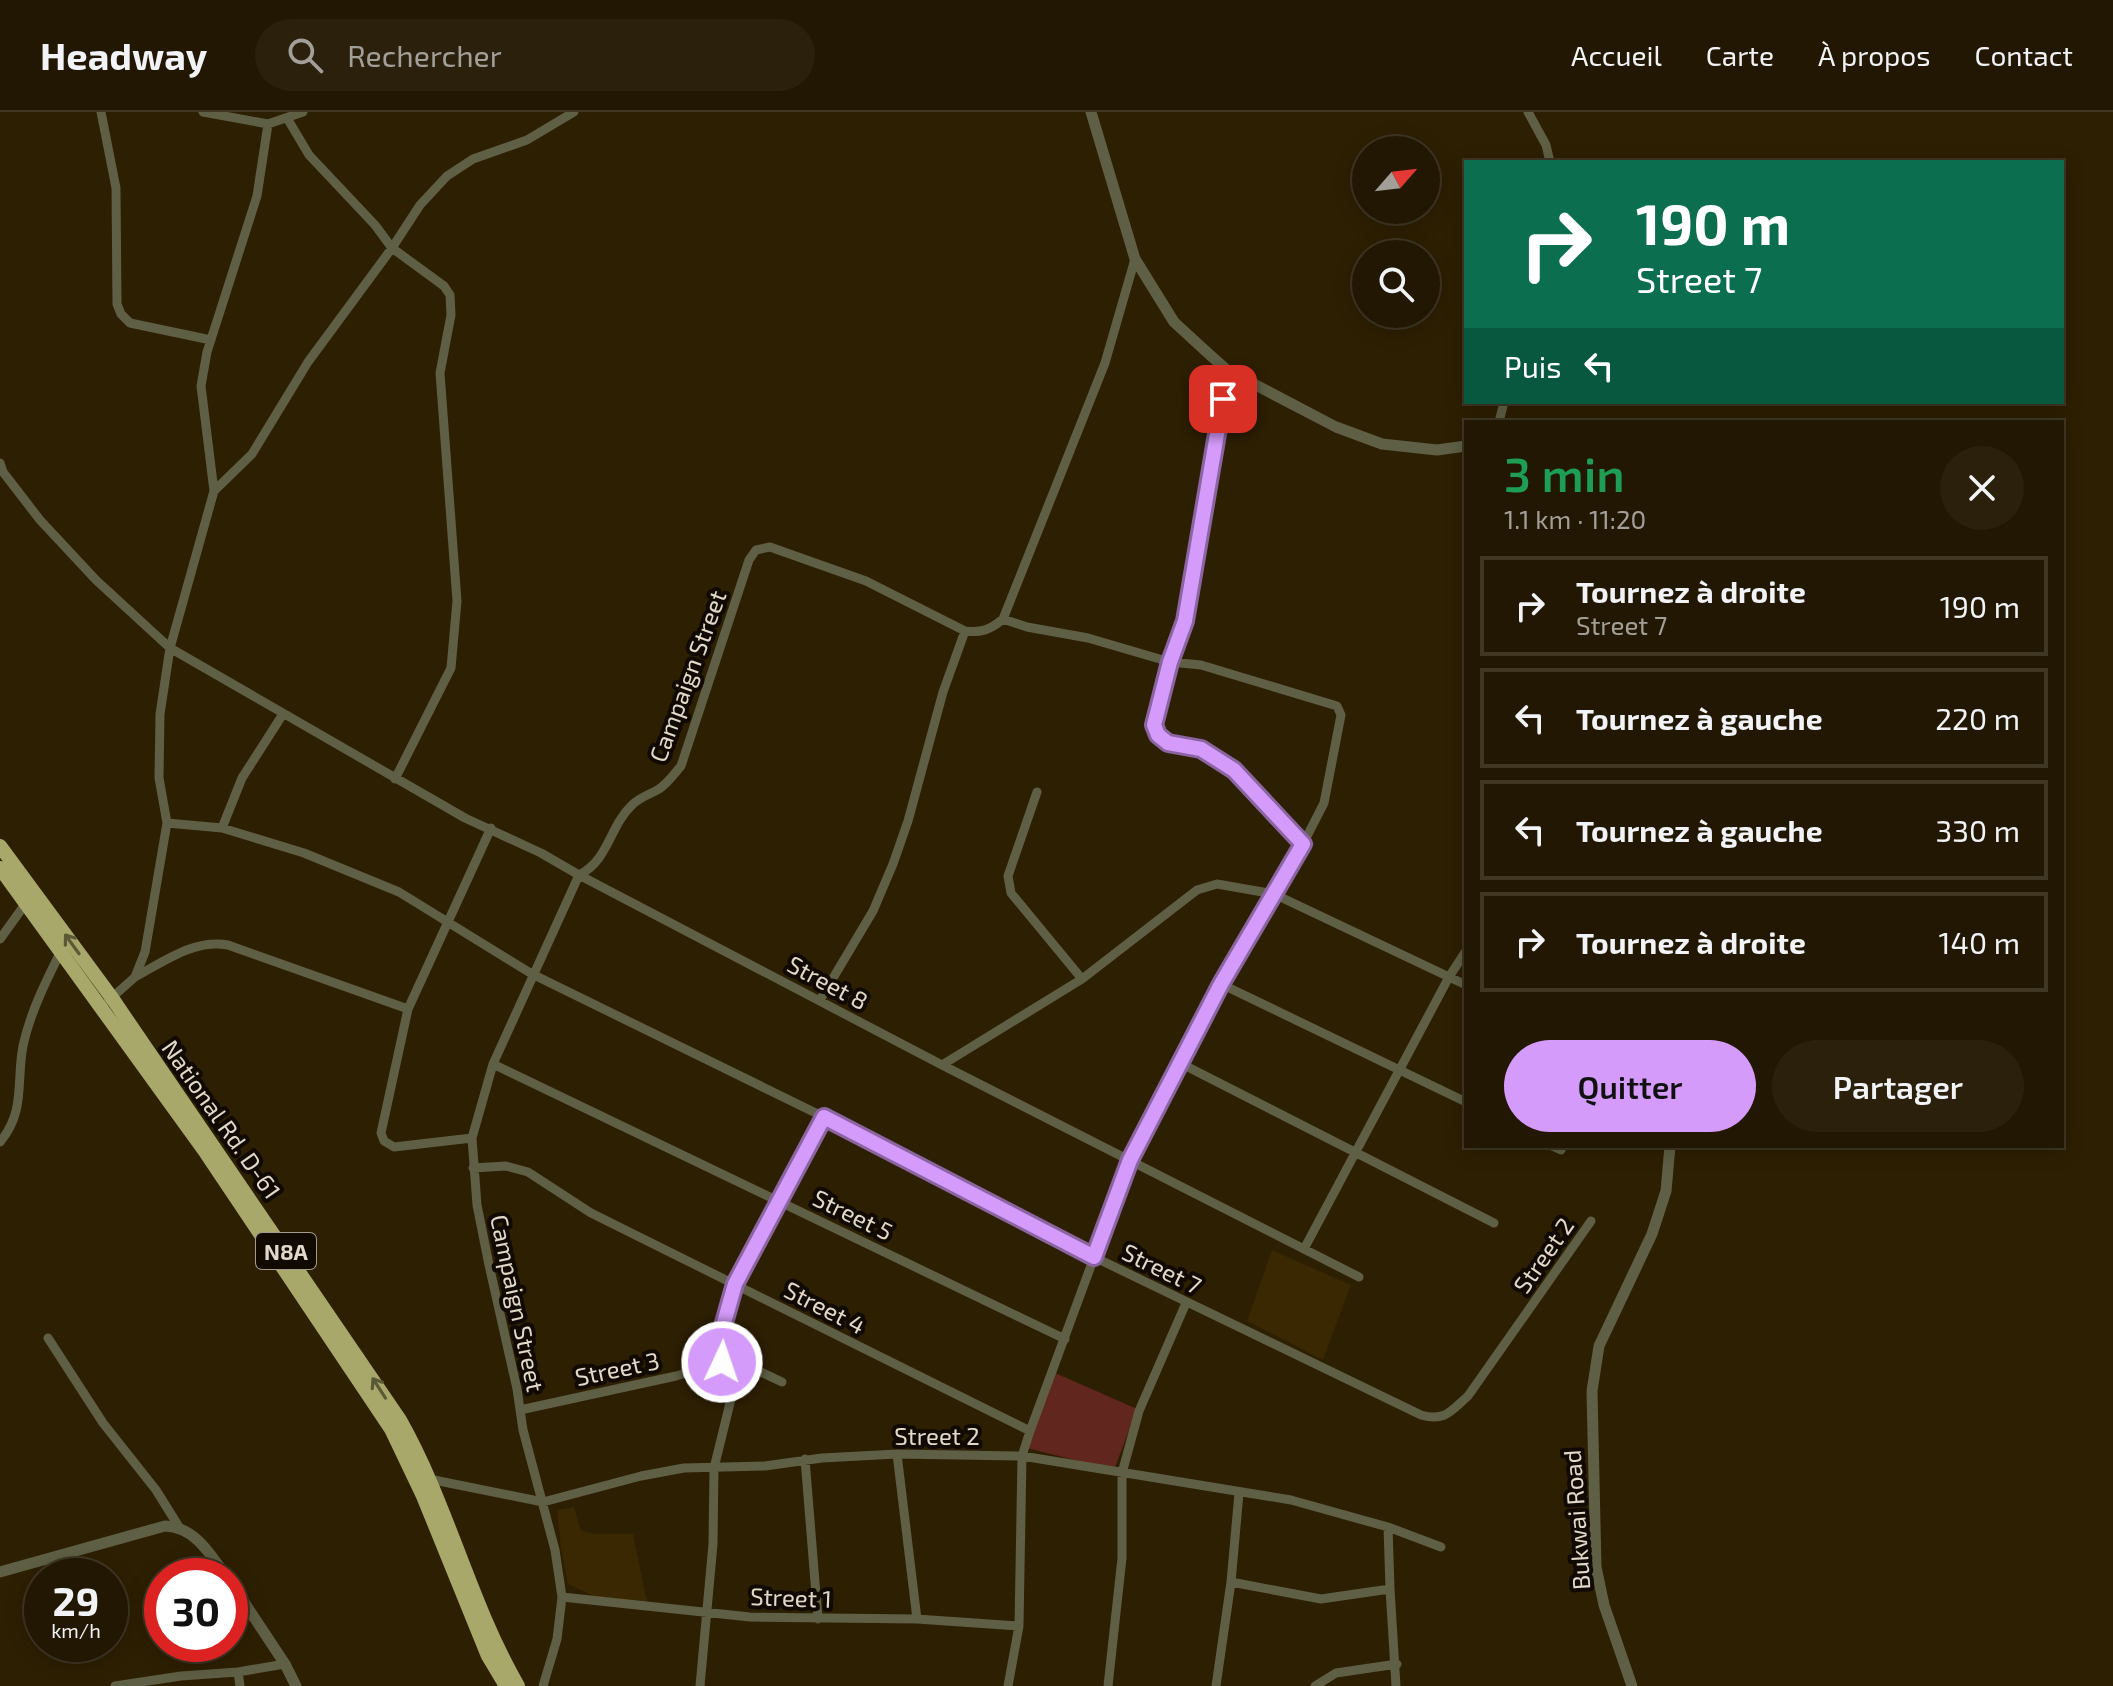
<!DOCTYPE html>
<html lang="fr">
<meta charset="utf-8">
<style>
:root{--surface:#221702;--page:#2a200c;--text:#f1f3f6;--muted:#a29f99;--line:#3f3624;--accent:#d59bfa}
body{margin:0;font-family:"Exo 2",sans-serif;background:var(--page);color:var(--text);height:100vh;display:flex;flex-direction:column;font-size:30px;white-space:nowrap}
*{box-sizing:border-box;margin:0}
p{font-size:26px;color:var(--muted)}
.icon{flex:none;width:44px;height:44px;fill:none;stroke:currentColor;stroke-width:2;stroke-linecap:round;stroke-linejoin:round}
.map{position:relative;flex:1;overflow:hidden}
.side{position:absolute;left:1464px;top:308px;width:600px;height:728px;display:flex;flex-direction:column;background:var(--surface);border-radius:0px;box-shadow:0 4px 20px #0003,0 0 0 2px var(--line)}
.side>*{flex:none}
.hud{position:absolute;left:1464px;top:48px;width:600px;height:244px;border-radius:0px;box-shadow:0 4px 20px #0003,0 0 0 2px var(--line);background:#0b6e4f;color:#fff;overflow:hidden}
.needle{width:52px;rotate:62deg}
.buttons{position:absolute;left:1352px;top:24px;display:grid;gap:16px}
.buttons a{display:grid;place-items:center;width:88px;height:88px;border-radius:50%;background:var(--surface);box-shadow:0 4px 20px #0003,0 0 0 2px var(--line);font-size:40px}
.speed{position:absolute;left:24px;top:1446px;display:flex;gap:16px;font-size:40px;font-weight:700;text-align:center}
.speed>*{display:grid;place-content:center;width:104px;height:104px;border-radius:50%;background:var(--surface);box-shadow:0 4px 20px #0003,0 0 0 2px var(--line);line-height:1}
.speed small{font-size:20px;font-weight:400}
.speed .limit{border:12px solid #d22;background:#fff;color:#111}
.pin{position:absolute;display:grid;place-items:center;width:68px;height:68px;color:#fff;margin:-34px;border-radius:16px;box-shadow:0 4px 12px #0006}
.me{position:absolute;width:88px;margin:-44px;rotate:3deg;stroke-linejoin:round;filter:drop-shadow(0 0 6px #0008)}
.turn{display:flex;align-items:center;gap:28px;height:168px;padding:0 40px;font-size:36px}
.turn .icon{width:104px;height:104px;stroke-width:2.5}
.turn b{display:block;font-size:56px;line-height:68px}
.then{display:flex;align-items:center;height:76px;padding:0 40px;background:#0003;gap:16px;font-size:30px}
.round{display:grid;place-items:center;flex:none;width:84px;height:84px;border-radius:42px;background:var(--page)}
.overview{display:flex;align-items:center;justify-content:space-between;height:136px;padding:0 40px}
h1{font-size:48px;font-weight:600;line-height:60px;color:#1e9e55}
.button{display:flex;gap:16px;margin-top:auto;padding:16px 40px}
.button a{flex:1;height:92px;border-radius:48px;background:var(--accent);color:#111;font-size:32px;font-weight:600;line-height:92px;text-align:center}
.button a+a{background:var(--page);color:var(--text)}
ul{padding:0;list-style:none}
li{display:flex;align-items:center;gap:24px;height:100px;margin:0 16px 12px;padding:0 24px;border:4px solid var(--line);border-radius:0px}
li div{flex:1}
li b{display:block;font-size:30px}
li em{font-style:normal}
header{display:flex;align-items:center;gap:48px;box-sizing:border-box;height:112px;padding:0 40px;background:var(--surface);border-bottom:2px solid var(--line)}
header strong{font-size:38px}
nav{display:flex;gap:44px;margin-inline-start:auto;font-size:28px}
.search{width:560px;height:72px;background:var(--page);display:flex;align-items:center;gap:20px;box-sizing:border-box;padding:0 28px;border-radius:44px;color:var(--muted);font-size:30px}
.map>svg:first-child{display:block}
.built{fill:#392801}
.green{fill:#61261e}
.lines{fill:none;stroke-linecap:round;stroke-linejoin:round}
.minor{stroke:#5e5f44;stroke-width:9}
.tertiary{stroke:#5e5f44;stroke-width:11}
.trunk{stroke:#a7a86a;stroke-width:14}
.oneway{stroke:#5c5936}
.route-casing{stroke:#8a65a2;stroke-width:20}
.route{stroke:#d59bfa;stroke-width:14}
.labels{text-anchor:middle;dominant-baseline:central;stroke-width:8;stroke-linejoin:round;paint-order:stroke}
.shield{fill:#100a02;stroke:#a39b8d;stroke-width:2}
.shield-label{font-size:22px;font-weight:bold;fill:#e2d9c9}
.street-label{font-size:24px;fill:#e2d9c9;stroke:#100a02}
</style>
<header>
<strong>Headway</strong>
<div class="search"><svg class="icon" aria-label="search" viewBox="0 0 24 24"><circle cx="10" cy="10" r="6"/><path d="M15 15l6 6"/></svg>Rechercher</div>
<nav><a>Accueil</a><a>Carte</a><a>À propos</a><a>Contact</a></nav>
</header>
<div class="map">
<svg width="2113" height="1574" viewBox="0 0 2113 1574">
<rect width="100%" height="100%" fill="#2d1f02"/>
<path class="built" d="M1272,1138l79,35 -28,75 -76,-39z
M574,1395l7,24 16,3h36l14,68 -51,-5 -28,-13 -7,-36 -4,-38z"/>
<path class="green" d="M1053,1260l84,37 -23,61 -91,-23z"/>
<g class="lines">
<path class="minor" d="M101,0l15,76 1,116 4,10 9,9 81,17
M203,0l65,12 35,-12
M1528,0l18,33 4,17
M287,6l22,37 66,70 17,23 52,38 6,9 1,20 -11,58 17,228 -6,67 -56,111
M1499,310l5,-20
M0,351l3,9 37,48 56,60 74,68 295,170 76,35 38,22 363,190 417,212
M214,379l-13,-105 6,-34 50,-156 11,-72
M1003,507l24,8 61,11 82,24 31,3 136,41 4,9 -17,88 -21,41
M1037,680l-29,84 3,17 71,86
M167,711l55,5 82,25 95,39 133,82 292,143 270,140 327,158c24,7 30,-4 47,-19l123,-175
M222,716l20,-50 41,-64
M0,827l26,-36
M135,865c30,-16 59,-38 93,-32l180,64
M1221,872l245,118
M820,888l53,-89 20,-47 15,-43 35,-129 22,-61
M108,889l27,-24 10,-25 22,-129 -8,-45 1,-64 10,-66 44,-157 38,-37 56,-92 84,-114 28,-43 27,-29 26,-17 54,-19 47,-28
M1180,951l314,160
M493,952l572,275
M942,953l140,-86 115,-89 20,-6 57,10 192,91
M472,1026l-78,9 -10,-6 -3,-8 27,-124 83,-181
M0,1030c26,-31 16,-61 23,-96 7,-33 23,-65 38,-95
M1552,1034l9,4
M473,1056l33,-2 22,6 63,41 439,218
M1304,1137l145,-272 17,-26
M48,1226l55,85 53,67 23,37
M520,1298l156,-34 46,-14 22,2 38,18
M897,1342l20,165
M805,1347l13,160
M429,1367l114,23 98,-26 43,-8 81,-2 57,-8 75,-4 125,2 269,44 97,27 53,20
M1388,1415l2,62
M1231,1470l90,17 69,-10 6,97
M562,1485l188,20 167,2 102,7
M115,1574l66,-10 57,-4
M240,1574l-2,-14 47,-8
M543,1574l14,-47 5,-42 -7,-47 -32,-120 -6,-41 -28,-124 -12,-60 -5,-67 21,-74 86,-189c30,-15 30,-48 53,-70 8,-8 17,-10 27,-16 9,-6 15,-15 22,-23l68,-206 7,-10 14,-3 96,34 99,50c16,2 25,-1 38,-12l102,-256 30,-104
M700,1574l13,-142 1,-76 17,-69 -1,-14 -8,-23 -2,-25 15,-53 89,-167
M1008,1574l11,-60 3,-170 8,-25 100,-271 91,-176 82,-140 -69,-74 -33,-21 -33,-6 -10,-8 -4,-10 16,-63 15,-41 42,-251
M1108,1574l14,-128v-85l17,-62 47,-108
M1216,1574l15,-104 8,-89
M1315,1574l21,-13 61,-9"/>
<path class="tertiary" d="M1091,0l44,147 39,63 36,33 17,15 109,57 46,17 55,6 29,-4
M0,1460l165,-46c30,1 45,28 61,50
M230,1469l55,83 11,22
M1632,1574l-28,-81 -8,-38 -4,-176 7,-45 53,-112 14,-43 4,-45"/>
<path class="trunk" d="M0,734l112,152 288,422c48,85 69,181 118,266
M0,756l206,285 185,276 32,67 65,160 18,30"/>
</g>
<defs><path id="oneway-shaft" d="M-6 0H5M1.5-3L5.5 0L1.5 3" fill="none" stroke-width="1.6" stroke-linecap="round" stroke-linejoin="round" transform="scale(2)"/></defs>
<g class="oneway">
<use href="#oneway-shaft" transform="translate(72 832) rotate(-126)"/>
<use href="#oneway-shaft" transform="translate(379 1276) rotate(-123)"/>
</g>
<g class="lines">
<g class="route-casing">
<path id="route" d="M722,1250l-2,-25 15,-53 89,-167 270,140 36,-97 91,-176 82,-140 -69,-74 -33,-21 -33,-6 -10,-8 -4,-10 16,-63 15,-41 38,-222"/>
</g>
<use href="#route" class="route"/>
</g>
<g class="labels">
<rect class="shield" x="256" y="1121" width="60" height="36" rx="6"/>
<g class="shield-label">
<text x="286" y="1139">N8A</text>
</g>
<g class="street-label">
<text transform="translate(687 564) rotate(-70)">Campaign Street</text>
<text transform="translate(828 870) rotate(28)">Street 8</text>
<text transform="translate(222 1007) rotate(55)">National Rd. D-61</text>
<text transform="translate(853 1102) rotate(26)">Street 5</text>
<text transform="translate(1543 1143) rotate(-55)">Street 2</text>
<text transform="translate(1162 1156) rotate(26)">Street 7</text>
<text transform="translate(518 1191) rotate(78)">Campaign Street</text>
<text transform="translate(825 1195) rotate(27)">Street 4</text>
<text transform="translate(617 1256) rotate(-12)">Street 3</text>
<text x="937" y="1323">Street 2</text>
<text transform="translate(1576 1408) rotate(-94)">Bukwai Road</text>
<text transform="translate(791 1485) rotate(2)">Street 1</text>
</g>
</g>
</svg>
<div class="buttons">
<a><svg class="needle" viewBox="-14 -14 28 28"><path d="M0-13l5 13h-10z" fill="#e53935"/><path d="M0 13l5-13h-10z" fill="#a29f99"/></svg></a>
<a><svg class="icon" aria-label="search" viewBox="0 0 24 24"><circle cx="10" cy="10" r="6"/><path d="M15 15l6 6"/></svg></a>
</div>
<div class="speed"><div>29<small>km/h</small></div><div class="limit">30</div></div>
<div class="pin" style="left:1223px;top:287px;background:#d93025"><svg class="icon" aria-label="arrive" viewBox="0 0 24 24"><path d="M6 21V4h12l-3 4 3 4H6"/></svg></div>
<svg class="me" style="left:722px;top:1250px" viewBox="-20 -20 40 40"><circle r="17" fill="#d59bfa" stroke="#fff" stroke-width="3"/><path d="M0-11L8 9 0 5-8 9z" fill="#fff"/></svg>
<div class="hud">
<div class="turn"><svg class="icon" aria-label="right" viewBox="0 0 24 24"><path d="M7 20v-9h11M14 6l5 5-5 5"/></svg><div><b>190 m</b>Street 7</div></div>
<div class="then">Puis<svg class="icon" aria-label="left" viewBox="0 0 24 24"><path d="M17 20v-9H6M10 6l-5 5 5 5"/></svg></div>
</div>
<section class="side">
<div class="overview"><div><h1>3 min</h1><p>1.1 km · 11:20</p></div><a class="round"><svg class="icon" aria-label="close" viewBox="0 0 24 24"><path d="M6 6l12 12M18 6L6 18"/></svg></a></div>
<ul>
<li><svg class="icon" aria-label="right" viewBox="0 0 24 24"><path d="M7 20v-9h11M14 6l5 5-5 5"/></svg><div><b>Tournez à droite</b><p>Street 7</p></div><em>190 m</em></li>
<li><svg class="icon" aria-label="left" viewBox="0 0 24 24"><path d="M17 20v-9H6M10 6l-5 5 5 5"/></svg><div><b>Tournez à gauche</b></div><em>220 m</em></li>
<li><svg class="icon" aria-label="left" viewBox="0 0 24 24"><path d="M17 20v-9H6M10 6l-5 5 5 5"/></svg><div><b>Tournez à gauche</b></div><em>330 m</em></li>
<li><svg class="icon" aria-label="right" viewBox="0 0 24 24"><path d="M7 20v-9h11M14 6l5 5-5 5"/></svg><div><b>Tournez à droite</b></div><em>140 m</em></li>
</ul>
<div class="button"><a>Quitter</a><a>Partager</a></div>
</section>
</div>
